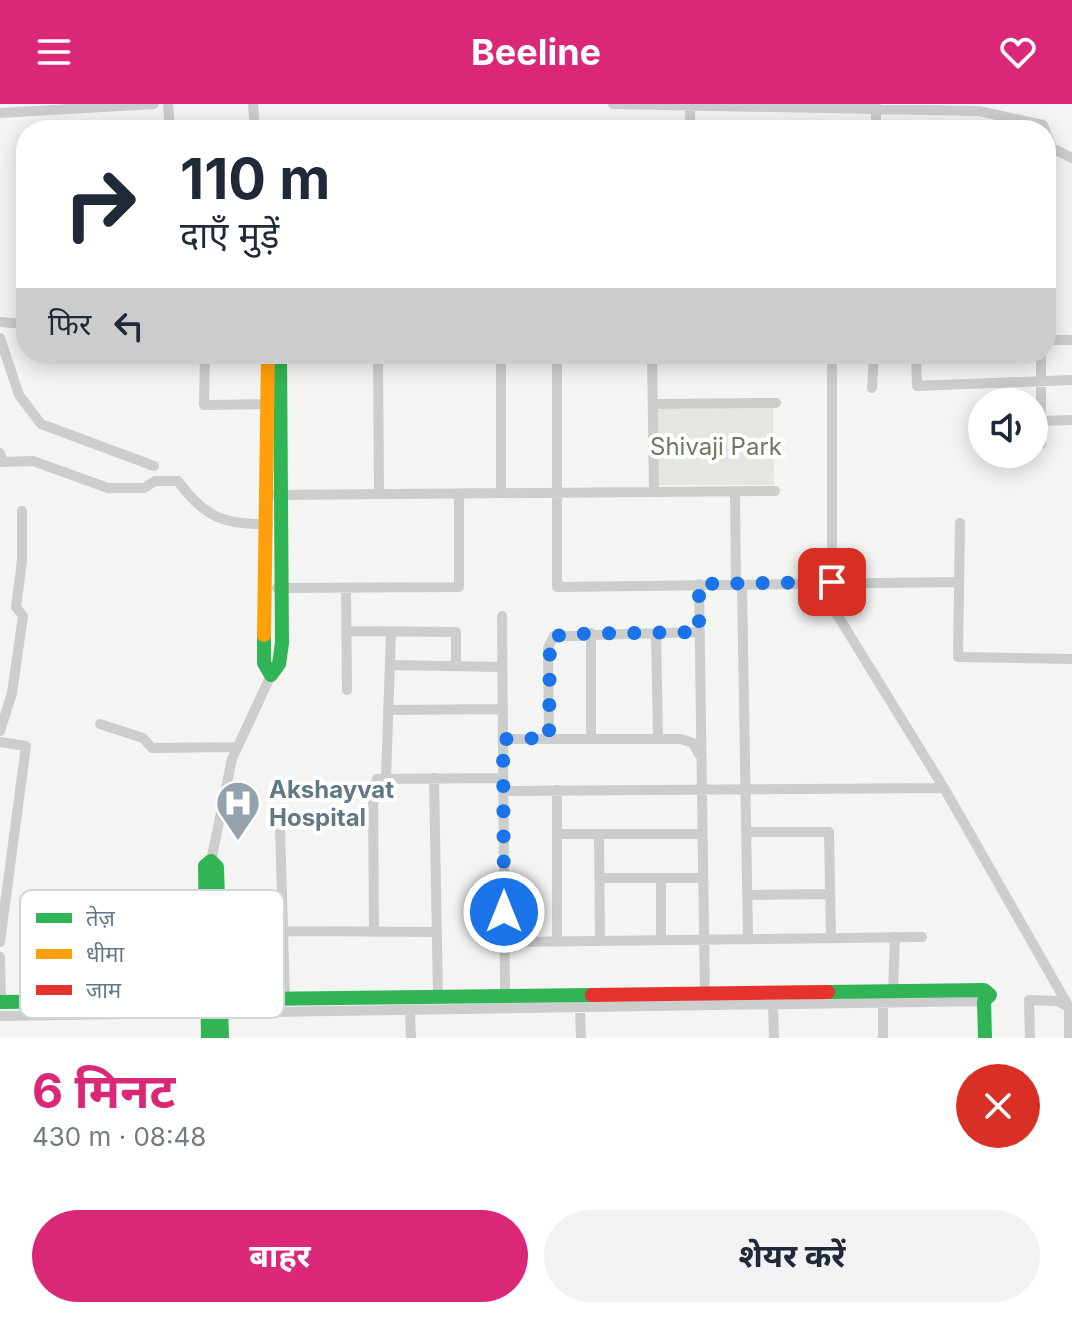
<!DOCTYPE html>
<html lang="hi">
<meta charset="utf-8">
<style>
:root{--surface:#fff;--page:#f2f2f3;--text:#1f2937;--muted:#747a83;--accent:#db2777}
body{margin:0;font-family:Inter,"Noto Sans Devanagari",sans-serif;background:var(--page);color:var(--text);height:100vh;display:flex;flex-direction:column;font-size:30px;white-space:nowrap}
*{box-sizing:border-box;margin:0}
p{font-size:26px;color:var(--muted)}
.icon{flex:none;width:44px;height:44px;fill:none;stroke:currentColor;stroke-width:2;stroke-linecap:round;stroke-linejoin:round}
.map{position:relative;height:934px;overflow:hidden}
.panel{display:flex;flex-direction:column;background:var(--surface);flex:1}
.panel>*{flex:none}
.hud{position:absolute;left:16px;top:16px;width:1040px;height:244px;border-radius:32px;box-shadow:0 4px 20px #0003;background:#fff;color:var(--text);overflow:hidden}
.buttons{position:absolute;left:968px;top:284px;display:grid;gap:16px}
.buttons a{display:grid;place-items:center;width:80px;height:80px;border-radius:50%;background:var(--surface);box-shadow:0 4px 20px #0003;font-size:40px}
.pin{position:absolute;display:grid;place-items:center;width:68px;height:68px;color:#fff;margin:-34px;border-radius:16px;box-shadow:0 4px 12px #0006}
.me{position:absolute;width:88px;margin:-44px;rotate:0deg;stroke-linejoin:round;filter:drop-shadow(0 0 6px #0008)}
.turn{display:flex;align-items:center;gap:28px;height:168px;padding:0 32px;font-size:36px}
.turn .icon{width:104px;height:104px;stroke-width:2.5}
.turn b{display:block;font-size:56px;line-height:68px}
.then{display:flex;align-items:center;height:76px;padding:0 32px;background:#0003;gap:16px;font-size:30px}
.round{display:grid;place-items:center;flex:none;width:84px;height:84px;border-radius:42px;background:var(--page)}
.summary{display:flex;align-items:center;justify-content:space-between;height:136px;padding:0 32px}
h1{font-size:48px;font-weight:700;line-height:60px;color:var(--accent)}
.action{display:flex;gap:16px;margin-top:auto;padding:16px 32px}
.action a{flex:1;height:92px;border-radius:48px;background:var(--accent);color:#fff;font-size:32px;font-weight:700;line-height:92px;text-align:center}
.action a+a{background:var(--page);color:var(--text)}
header{display:flex;justify-content:space-between;align-items:center;height:104px;padding:0 32px;background:var(--accent);color:#fff;font-size:36px;font-weight:700}
.map>svg:first-child{display:block}
.green{fill:#e4e7e0}
.lines{fill:none;stroke-linecap:round;stroke-linejoin:round}
.street{stroke:#cccdcd;stroke-width:10}
.fast{stroke:#30b455;stroke-width:14}
.slow{stroke:#ff9f0a;stroke-width:14}
.jam{stroke:#e5322d;stroke-width:14}
.route{stroke:#1a73e8;stroke-width:14;stroke-dasharray:0 25.2}
.labels{text-anchor:middle;dominant-baseline:central;stroke-width:8;stroke-linejoin:round;paint-order:stroke}
.park-label{font-size:24px;fill:#687b61;stroke:#fff}
.poi-label{font-size:24px;font-weight:bold;fill:#617885;stroke:#fff;text-anchor:start}
.key{fill:#fff;stroke:#d0d6da;stroke-width:2}
.key-label{font-size:22px;fill:#617885}
</style>
<header><svg class="icon" aria-label="menu" viewBox="0 0 24 24"><path d="M4 6h16M4 12h16M4 18h16"/></svg>Beeline<svg class="icon" aria-label="heart" viewBox="0 0 24 24"><path d="M12 20l-8-8c-3-5 5-10 8-4 3-6 11-1 8 4z"/></svg></header>
<div class="map">
<svg width="1072" height="934" viewBox="0 0 1072 934">
<rect width="100%" height="100%" fill="#f4f4f2"/>
<path class="green" d="M773,303l1,78h-116l-1,-76z"/>
<g class="lines">
<path class="street" d="M168,0l2,26
M253,0l2,26
M613,0l366,7 64,14 9,23 20,10
M0,9l154,-9
M690,26v-26
M876,26v-24
M1046,104l6,-60
M0,218l26,2
M0,234l19,57 22,29 113,42
M1046,236h26
M205,250l-1,51 65,-1
M378,250l1,140
M557,250v233l402,-5
M652,250l2,138
M832,250v228
M881,250l35,1
M916,250l1,32 155,-6
M872,284l2,-34
M653,300l123,-1
M1041,317l31,-1
M1041,340v-90
M0,349l3,9 30,-1 75,27h36l11,-7h23c26,36 46,44 90,43
M735,388l1,92
M501,389v-139
M275,391l500,-4
M960,419l-2,134 114,2
M817,478l127,206 125,219v31
M699,480l6,415
M742,480l6,355
M277,484l182,-1v-93
M346,484l1,102
M502,512l3,380
M347,527l109,1v34
M656,528l2,107
M591,529v106
M391,561l111,2
M388,606l115,-1
M100,620l43,14 9,10 85,-1
M0,627l12,-38 11,-77 -7,-9 6,-46v-50
M549,634l-1,-90 6,-12 145,-4
M503,635h178l12,4 6,11
M0,638l26,4 -26,196
M386,674l5,-146
M434,674l4,219
M503,687l441,-3
M280,724l5,171
M746,728h83l2,106
M557,730h145
M599,730l1,107
M211,757l21,-102 39,-84
M599,774h104
M661,774v62
M748,791l82,-1
M285,827l152,1
M374,827l-1,-139 4,-13 126,-1
M504,838l418,-5
M557,838v-152
M0,853l1,45
M893,887l2,-54
M773,900l1,34
M580,903l1,31
M410,906l1,28
M0,912l984,-15
M883,934v-36
M1030,934l-1,-38 28,1 10,5"/>
<path class="fast" d="M264,531v28l7,12 8,-11 3,-21 -2,-289
M828,888l156,-2 6,5 -6,6 1,37
M0,898l592,-7
M208,934l-3,-172 6,-5 6,6 5,171"/>
<path class="slow" d="M264,531l4,-281"/>
<path class="jam" d="M592,891l236,-3"/>
</g>
<g class="lines">
<path class="route" d="M504,808l-1,-173 46,-1 1,-99 13,-5 136,-2v-48l133,-2"/>
</g>
<defs>
<g id="hospital-pin" transform="scale(2.3)"><path d="M0 17L-7.5 6A9.5 9.5 0 1 1 7.5 6Z" fill="#94a3ab" stroke="#fff"/><path d="M-5-5h3v3.5h4V-5h3V5h-3V1.5h-4V5h-3Z" fill="#fff"/></g>
</defs>
<g fill-rule="evenodd">
<use href="#hospital-pin" x="238" y="699"/>
</g>
<g class="labels">
<g class="park-label">
<text x="716" y="342">Shivaji Park</text>
</g>
<g class="poi-label">
<text x="269" y="685">Akshayvat<tspan x="269" dy="28">Hospital</tspan></text>
</g>
</g>
<rect x="20" y="786" width="264" height="128" rx="12" class="key"/>
<rect x="36" y="809" width="36" height="10" fill="#30b455"/>
<rect x="36" y="845" width="36" height="10" fill="#ff9f0a"/>
<rect x="36" y="881" width="36" height="10" fill="#e5322d"/>
<g class="key-label">
<text x="86" y="822">तेज़</text>
<text x="86" y="858">धीमा</text>
<text x="86" y="894">जाम</text>
</g>
</svg>
<div class="buttons">
<a><svg class="icon" aria-label="sound" viewBox="0 0 24 24"><path d="M4 9h4l5-4v14l-5-4H4zM17 9q2 3 0 6"/></svg></a>
</div>
<div class="pin" style="left:832px;top:478px;background:#d93025"><svg class="icon" aria-label="arrive" viewBox="0 0 24 24"><path d="M6 21V4h12l-3 4 3 4H6"/></svg></div>
<svg class="me" style="left:504px;top:808px" viewBox="-20 -20 40 40"><circle r="17" fill="#1a73e8" stroke="#fff" stroke-width="3"/><path d="M0-11L8 9 0 5-8 9z" fill="#fff"/></svg>
<div class="hud">
<div class="turn"><svg class="icon" aria-label="right" viewBox="0 0 24 24"><path d="M7 20v-9h11M14 6l5 5-5 5"/></svg><div><b>110 m</b>दाएँ मुड़ें</div></div>
<div class="then">फिर<svg class="icon" aria-label="left" viewBox="0 0 24 24"><path d="M17 20v-9H6M10 6l-5 5 5 5"/></svg></div>
</div>
</div>
<section class="panel">
<div class="summary"><div><h1>6 मिनट</h1><p>430 m · 08:48</p></div><a class="round" style="background:#d93025;color:#fff"><svg class="icon" aria-label="close" viewBox="0 0 24 24"><path d="M6 6l12 12M18 6L6 18"/></svg></a></div>
<div class="action"><a>बाहर</a><a>शेयर करें</a></div>
</section>
